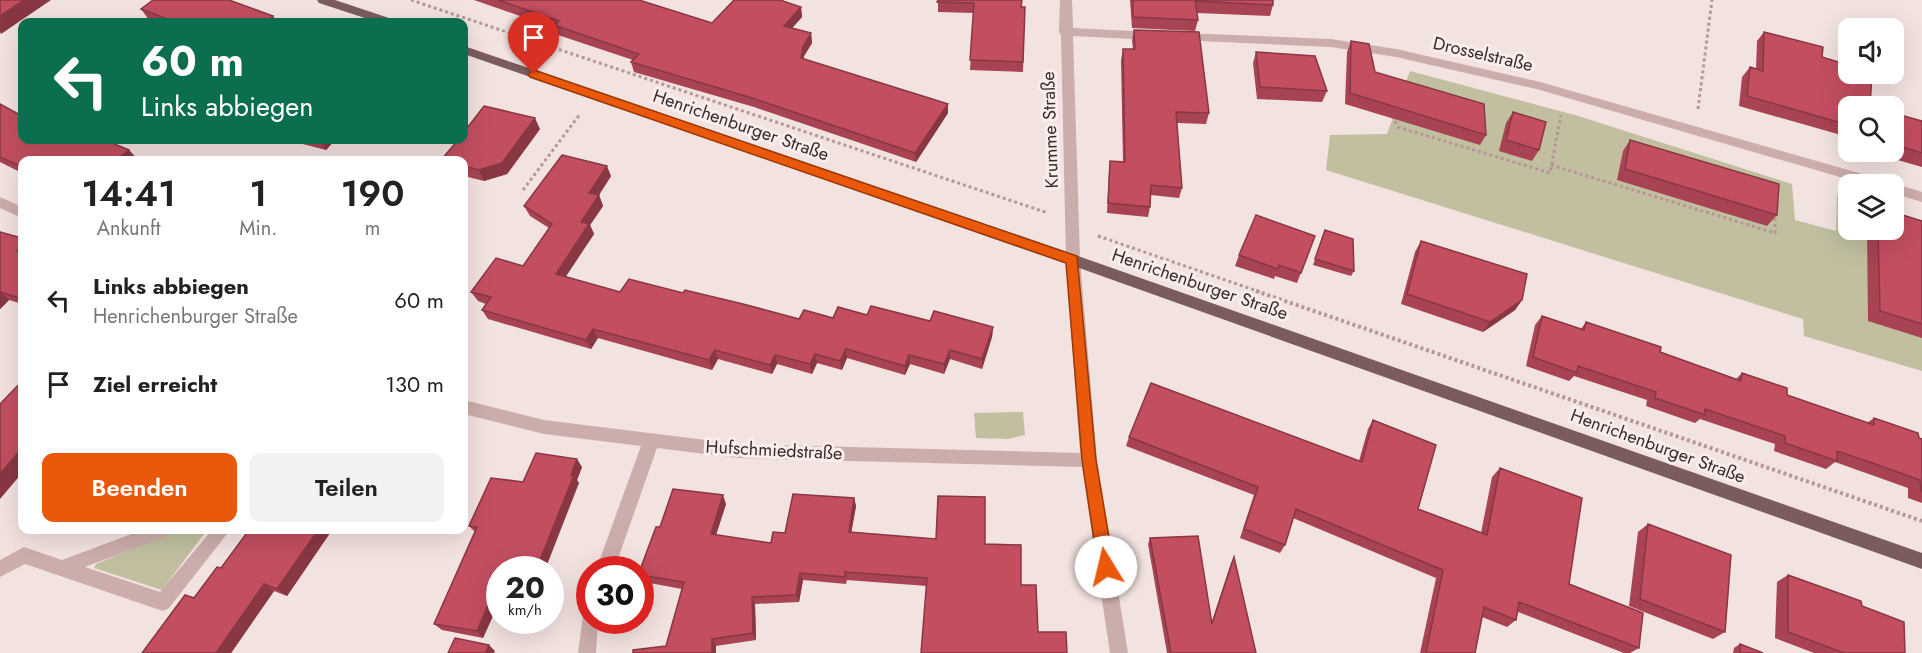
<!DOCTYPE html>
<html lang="de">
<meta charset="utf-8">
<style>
:root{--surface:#fff;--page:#f2f2f2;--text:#222;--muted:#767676;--accent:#ea580c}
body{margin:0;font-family:Jost,sans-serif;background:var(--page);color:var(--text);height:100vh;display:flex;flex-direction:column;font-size:22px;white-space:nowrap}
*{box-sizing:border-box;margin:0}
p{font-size:20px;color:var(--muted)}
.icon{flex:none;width:33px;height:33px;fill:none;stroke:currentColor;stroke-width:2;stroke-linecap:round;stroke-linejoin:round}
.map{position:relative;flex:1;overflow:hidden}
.drawer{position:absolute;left:18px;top:156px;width:450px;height:378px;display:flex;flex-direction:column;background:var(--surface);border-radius:12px;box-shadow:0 6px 24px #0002}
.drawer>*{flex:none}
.top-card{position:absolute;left:18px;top:18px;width:450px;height:126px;border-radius:12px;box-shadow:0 6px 24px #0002;background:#0b6e4f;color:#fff;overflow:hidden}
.tools{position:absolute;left:1838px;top:18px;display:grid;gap:12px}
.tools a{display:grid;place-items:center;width:66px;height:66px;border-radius:12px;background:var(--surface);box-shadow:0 6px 24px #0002;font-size:30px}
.speed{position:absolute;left:486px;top:556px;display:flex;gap:12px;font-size:30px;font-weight:700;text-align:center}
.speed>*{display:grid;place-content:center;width:78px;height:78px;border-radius:50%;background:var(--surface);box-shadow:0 6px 24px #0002;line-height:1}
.speed small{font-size:15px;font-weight:400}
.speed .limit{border:9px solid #d22;background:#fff;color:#111}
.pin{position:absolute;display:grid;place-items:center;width:51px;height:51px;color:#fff;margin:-62px -26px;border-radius:50% 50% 50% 0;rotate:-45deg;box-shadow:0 0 6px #0007}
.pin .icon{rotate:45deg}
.me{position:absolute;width:66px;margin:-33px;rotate:351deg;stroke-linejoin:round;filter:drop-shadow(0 0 4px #0008)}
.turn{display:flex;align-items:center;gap:21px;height:126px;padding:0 24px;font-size:27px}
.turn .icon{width:78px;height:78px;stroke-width:2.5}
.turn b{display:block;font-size:42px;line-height:51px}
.eta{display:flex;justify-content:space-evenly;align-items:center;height:102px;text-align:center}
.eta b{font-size:36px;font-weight:600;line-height:42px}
.cta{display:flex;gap:12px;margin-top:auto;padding:12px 24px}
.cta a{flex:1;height:69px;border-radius:12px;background:var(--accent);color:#fff;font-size:24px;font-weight:600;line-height:69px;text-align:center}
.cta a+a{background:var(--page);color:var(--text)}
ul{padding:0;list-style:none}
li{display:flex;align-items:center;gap:18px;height:84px;padding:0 24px}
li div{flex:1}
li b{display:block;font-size:22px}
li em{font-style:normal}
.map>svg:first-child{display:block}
.green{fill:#c1bfa0}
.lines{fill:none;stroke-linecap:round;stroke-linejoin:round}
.path-far1{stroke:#b69696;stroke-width:3;stroke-dasharray:3 3;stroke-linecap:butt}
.path{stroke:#b69696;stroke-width:4;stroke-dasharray:3 3;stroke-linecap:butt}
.minor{fill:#cbadab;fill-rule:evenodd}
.major{fill:#7a5c5e;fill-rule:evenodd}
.wall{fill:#a74353}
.shaded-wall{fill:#883743}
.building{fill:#c24e60;stroke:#883743;stroke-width:1.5}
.route{fill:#ea580c;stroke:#983908;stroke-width:1.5}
.labels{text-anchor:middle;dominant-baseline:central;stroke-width:6;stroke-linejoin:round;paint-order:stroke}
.street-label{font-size:18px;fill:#392a2c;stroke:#faeeec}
</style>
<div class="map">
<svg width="1922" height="653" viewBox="0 0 1922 653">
<rect width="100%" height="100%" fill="#f2e2e0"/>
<path class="green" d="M1410,71l165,44 217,69 3,36 41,11 1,-36 11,3v32h45l29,-9v150l-118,-35 -1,-17 -477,-149 4,-35 57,-1z
M1023,412l2,23 -17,4 -32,-1 -2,-25z
M178,530h29l-45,60 -68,-22 2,-4z"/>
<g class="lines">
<path class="path-far1" d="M411,0l637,213
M1698,109l14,-109
M1392,116l6,11 152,46 11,-58
M1551,165l224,68v-20
M523,190l57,-76
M1098,236l162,56"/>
<path class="path" d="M1256,291l666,230"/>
<path class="minor" d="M1060,0h12l1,28 79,4 6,4 -6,4 -79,-4 7,224 17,200 31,193h-18l-28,-186 -344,-9 -81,-10 -43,122h-18l45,-124 -97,-12 -80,-20v-14l80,20 194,24 342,9 -14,-193 -5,-225 -2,-3z
M1182,33l149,6 65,10 144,33 340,97 7,5h-23l-324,-94 -144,-33 -65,-10 -153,-7v-6z
M1893,183l29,9v10l-29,-9v-9h-5z
M0,197l22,10v11l-22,-10z
M142,530h28l-2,6 -83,31 75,25 52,-62h18l-61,78 -6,3 -138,-47 -25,13v-17l24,-13 38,13z
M590,607v14h8l-2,32h-18l6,-44z"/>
<path class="major" d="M317,0h18l57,19 2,3h-17l-58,-19z
M464,46l614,210 844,297v16l-854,-305 -604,-210z"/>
</g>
<path class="wall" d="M474,0h165l73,23 89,-16 1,10 -10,11 19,5 1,10 -8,13v3l144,54 -32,49 -162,-55 -120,-35 -3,-10 2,-2 -75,-25 -3,-7z
M938,0l87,7 -2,65 -53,-2 4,-57 -36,-1z
M1130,0h143v5l-3,11 -73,-3 1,7 -3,11 -63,-3z
M141,9l136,13h-122l-6,-2z
M1134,30l75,83 -3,11 -29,-1 5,65 -3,10 -28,-3 -1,12 -2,10 -41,-4 2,-41 1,-11 13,1 -2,-102 2,-11h10l-1,-8z
M1764,32l58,25 26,49v31l-109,-31 3,-29 8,-10 6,2 1,-28z
M1351,41l24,31 111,63 -6,10 -135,-41 2,-52z
M1256,52l71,39 -5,11 -65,-3 -4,-36z
M0,104l22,36 107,10 9,10h-116v13l-22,-11z
M1513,112l26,38 -7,11 -33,-10 7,-28z
M1893,113l29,8v46l-42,-12 1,-3h12z
M540,129l-33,45 -23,7 -20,-5v-16z
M290,140h45l-9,10 -35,-9z
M1630,140l147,75 -10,11 -150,-46 6,-29z
M611,176l-12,19 4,11 -13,19 4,9 -29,43 55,15 63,1 116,26 34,-1 34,-3 126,12 -1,10 -10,32 -32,-10 -6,15 -34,-10 -5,11 -58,-17 -5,12 -25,-7 -5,11 -35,-10 -5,10 -54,-15 -6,11 -114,-32 -7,11 -103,-30 -6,-9 4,-6 -8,-3 -7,-9 52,-26 26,-38 -19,-12 -6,-10z
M1922,221v117l-54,-17 -1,-91h26z
M1325,230l29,41 -3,5 -38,-11z
M0,232l22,6v66l-13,-4 -9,9z
M1315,236l-18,47 -22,-7 -1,3 -39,-13 4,-11z
M1421,241l101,59 -7,10 -32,22 -82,-28 14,-52z
M1542,316l39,13 5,-7 74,30 76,27 6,-6 45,22 80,28 7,-5 48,21v64l-14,-5v-10l-45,-16 -28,-10 -9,7 -52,-18 1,-7 -75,-25 -5,4 -49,-17 1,-6 -73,-24 -5,5 -43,-15 9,-41z
M1373,420l45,89 63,24 11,-56 8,-9 69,116 70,64 -9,5h-6l-106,-41 -2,8 -9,7 -25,-10 -7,36h-55l16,-75 -143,-60 -8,27 -5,8 -40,-15 14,-43 -128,-49 3,-9 230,24 9,-32z
M582,467l-5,13 2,3 -79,87v30l-17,38 -41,-8 -8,-6 41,-92 -6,-6 54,-44z
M854,498l2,8 -5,27 134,11 36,41 17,47 29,21 -140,-67 -80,-6 -1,4 -43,-4 -4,22 -44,2 1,36 -40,6v7h-83l33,-7 16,-57 -38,-7 -4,-4v-8l20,-43 66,-23 -10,31 55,8 14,-10z
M1648,524l77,108 -12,7 -84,-33 9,-74z
M249,530h83l-45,66 -13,-5 -43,62h-89l79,-85z
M1150,538l62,83 19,-58 3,-6 22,96h-89l-19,-109z
M1788,575l117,78h-91l-39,-15 2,-56z
M1740,644l23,9h-30l1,-5z"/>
<path class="shaded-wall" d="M24,0h27l-50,34 -1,-2v-16z
M801,7l1,10 -17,19 -1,-10z
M273,16l4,6h-12z
M811,33l1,10 -8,13 -2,11 -1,-9 2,-11z
M948,104v9l-32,49 -1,-9z
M535,118l5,11 -33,45 -23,7 -5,-11z
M319,140h16l-9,10z
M129,150l9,10h-22z
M607,166l4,10 -18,28 -4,-11z
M599,195l4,11 -13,19 4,9 -33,50 -5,-10 25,-52z
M0,292l9,8 -9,9z
M1522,300l-7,10 -32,22 7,-10z
M993,327l-1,10 -10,32v-10z
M593,329l5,9 -7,11 -5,-9z
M846,349l1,9 -5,12 -2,-9z
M715,350l3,9 -6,11 -3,-10z
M950,350v9l-6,15v-10z
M815,354l2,9 -5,11 -2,-10z
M775,355l2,9 -5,10 -2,-9z
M909,355l1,9 -5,11v-9z
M464,441l2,4 -2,4z
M22,448v25l-22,26v-25z
M577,459l5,8 -5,13 2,3 -34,87h-9z
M723,495l3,9 -12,37 -3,-7z
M854,498l2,8 -6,34 -1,-8z
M318,530h14l-45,66 -10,-7z
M800,573l3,7 -4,22 -3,-7z
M264,584l10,7 -43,62h-15z
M496,587l4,4v9l-17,38 -6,-7z
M752,597l3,7 1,36 -3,-7z
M712,639l4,7v7h-4z
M489,645l6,6 -1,2h-9z"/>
<path class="building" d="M0,0h24l-24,16z
M153,0h76l44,16 -8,6h-90l-34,-13z
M498,0h141l73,23 22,-23h46l21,7 -17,19 27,7 -8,14 -2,11 147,46 -33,49 -163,-55 -121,-36 8,-8 -85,-29 5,-4z
M938,0h84l-1,7h4l-2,55 -53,-2 4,-57 -37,-1z
M1133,0h140v5l-78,-4 3,19 -65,-3z
M1134,30l65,2 10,81 -33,-1 6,76 -31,-3 -1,22 -42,-4 2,-42 15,1 -2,-113h12z
M1764,32l59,15 -1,10 26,8v9h24l-2,32h-22v19l-101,-29 3,-29 13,4z
M1351,41l18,3 6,28 109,32 2,31 -136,-42z
M1256,52l59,4 12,35 -67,-4z
M0,104l22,12v24h83l24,10 -13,10h-94v7l-22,-10z
M484,106l51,12 -33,45 -23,7 -15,-4v-6h-23l17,-20h6v-8z
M1513,112l33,10 -7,28 -33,-10z
M1893,113l29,8v32l-29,-9z
M1630,140l149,44 -2,31 -152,-46z
M562,155l45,11 -18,27 10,2 -18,27 8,2 -33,50 64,18 9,-13 54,14 2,-3 58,14 56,15 5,-9 29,8 5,-11 29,8 4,-9 59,15 4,-10 59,16 -11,32 -32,-9 -6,14 -35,-9 -4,11 -59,-17 -6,12 -25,-7 -5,10 -35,-9 -5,10 -55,-15 -6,10 -116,-31 -7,11 -104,-30 9,-13 -20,-5 25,-34 27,8 29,-42 -28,-18z
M1893,212l29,9v103l-42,-13 -2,-81h15z
M1256,215l59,21 -14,37 -22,-8 -1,4 -39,-14z
M1325,230l28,9 1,32 -39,-12z
M0,232l22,6v8l-5,5 5,1v47l-22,-7z
M1421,241l106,33 -5,26 -32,22 -83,-28z
M1542,316l42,14 2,-8 75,25 -1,5 81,29 1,-8 45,15v7l87,30v-7l44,15 1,5 3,1v52h-1l-1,-11 -45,-16 -38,-13v10l-52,-18v-7l-80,-27v6l-50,-17 1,-6 -78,-26 -1,7 -44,-16z
M22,381v67l-22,26v-70z
M1151,383l211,79 11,-42 63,25 -18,64 69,26 13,-67 82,30 -13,86 74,29 -4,35 -120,-46 -3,18 -32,-13 -9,46h-49l17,-83 -147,-61 -11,36 -41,-16 14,-42 -129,-50z
M536,453l41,6 -6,16h3l-38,95h-36v18l-4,-1 -19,44 -43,-7 43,-97 -8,-1 22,-48 32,4z
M673,489l50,6 -12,39 60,9 2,-11 12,1 8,-39 61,4 -5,34 87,7 2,-43 47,1v47l36,1v40h15l2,47h28l1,21h-146l6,-75 -82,-6v5l-45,-4 -4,22 -44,2 1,36 -41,6v14h-79v-3l33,-4 18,-64 -44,-7v-5l16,-43h4z
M1648,524l83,31 -6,77 -85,-33z
M249,530h69l-41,59 -13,-5 -48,69h-74l43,-58 9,3 23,-31 4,1z
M1198,536l14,88 22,-67 22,96h-85l-21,-115z
M1788,575l73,26 1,5 42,16 1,31h-61l-56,-21z
M455,638l34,7 -4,8h-37z
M1740,644l23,9h-23z"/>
<path class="route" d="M534,70l543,186 19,204 18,107 -2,6 -6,2 -6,-2 -2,-6 -16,-107 -16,-197 -536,-186 -2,-3z"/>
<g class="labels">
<g class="street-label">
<text transform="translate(1483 54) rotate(13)">Drosselstraße</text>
<text transform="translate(741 125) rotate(19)">Henrichenburger Straße</text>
<text transform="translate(1050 130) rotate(-92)">Krumme Straße</text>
<text transform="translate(1200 284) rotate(19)">Henrichenburger Straße</text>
<text transform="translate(1658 446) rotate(20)">Henrichenburger Straße</text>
<text transform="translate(774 450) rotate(3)">Hufschmiedstraße</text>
</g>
</g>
</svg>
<div class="tools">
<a><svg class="icon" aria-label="sound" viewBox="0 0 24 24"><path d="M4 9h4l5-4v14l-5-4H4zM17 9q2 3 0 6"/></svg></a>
<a><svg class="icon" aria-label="search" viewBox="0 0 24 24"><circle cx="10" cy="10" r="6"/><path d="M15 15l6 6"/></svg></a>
<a><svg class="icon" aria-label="layers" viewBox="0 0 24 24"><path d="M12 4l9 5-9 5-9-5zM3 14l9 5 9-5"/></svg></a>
</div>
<div class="speed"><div>20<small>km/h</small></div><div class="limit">30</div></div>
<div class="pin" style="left:534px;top:74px;background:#d93025"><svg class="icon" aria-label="arrive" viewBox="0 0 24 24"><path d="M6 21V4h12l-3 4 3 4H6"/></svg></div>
<svg class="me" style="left:1106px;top:567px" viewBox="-20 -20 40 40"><circle r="19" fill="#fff"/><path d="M0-13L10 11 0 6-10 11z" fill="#ea580c"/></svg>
<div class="top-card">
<div class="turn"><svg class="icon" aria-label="left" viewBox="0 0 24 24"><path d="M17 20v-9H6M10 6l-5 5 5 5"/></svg><div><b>60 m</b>Links abbiegen</div></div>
</div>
<section class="drawer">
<div class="eta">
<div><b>14:41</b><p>Ankunft</p></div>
<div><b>1</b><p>Min.</p></div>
<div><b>190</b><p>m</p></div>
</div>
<ul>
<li><svg class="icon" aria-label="left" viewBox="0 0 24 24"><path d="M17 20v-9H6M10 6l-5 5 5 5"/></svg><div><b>Links abbiegen</b><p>Henrichenburger Straße</p></div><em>60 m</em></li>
<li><svg class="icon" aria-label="arrive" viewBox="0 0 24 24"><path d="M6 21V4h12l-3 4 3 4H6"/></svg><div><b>Ziel erreicht</b></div><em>130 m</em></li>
</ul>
<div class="cta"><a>Beenden</a><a>Teilen</a></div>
</section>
</div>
